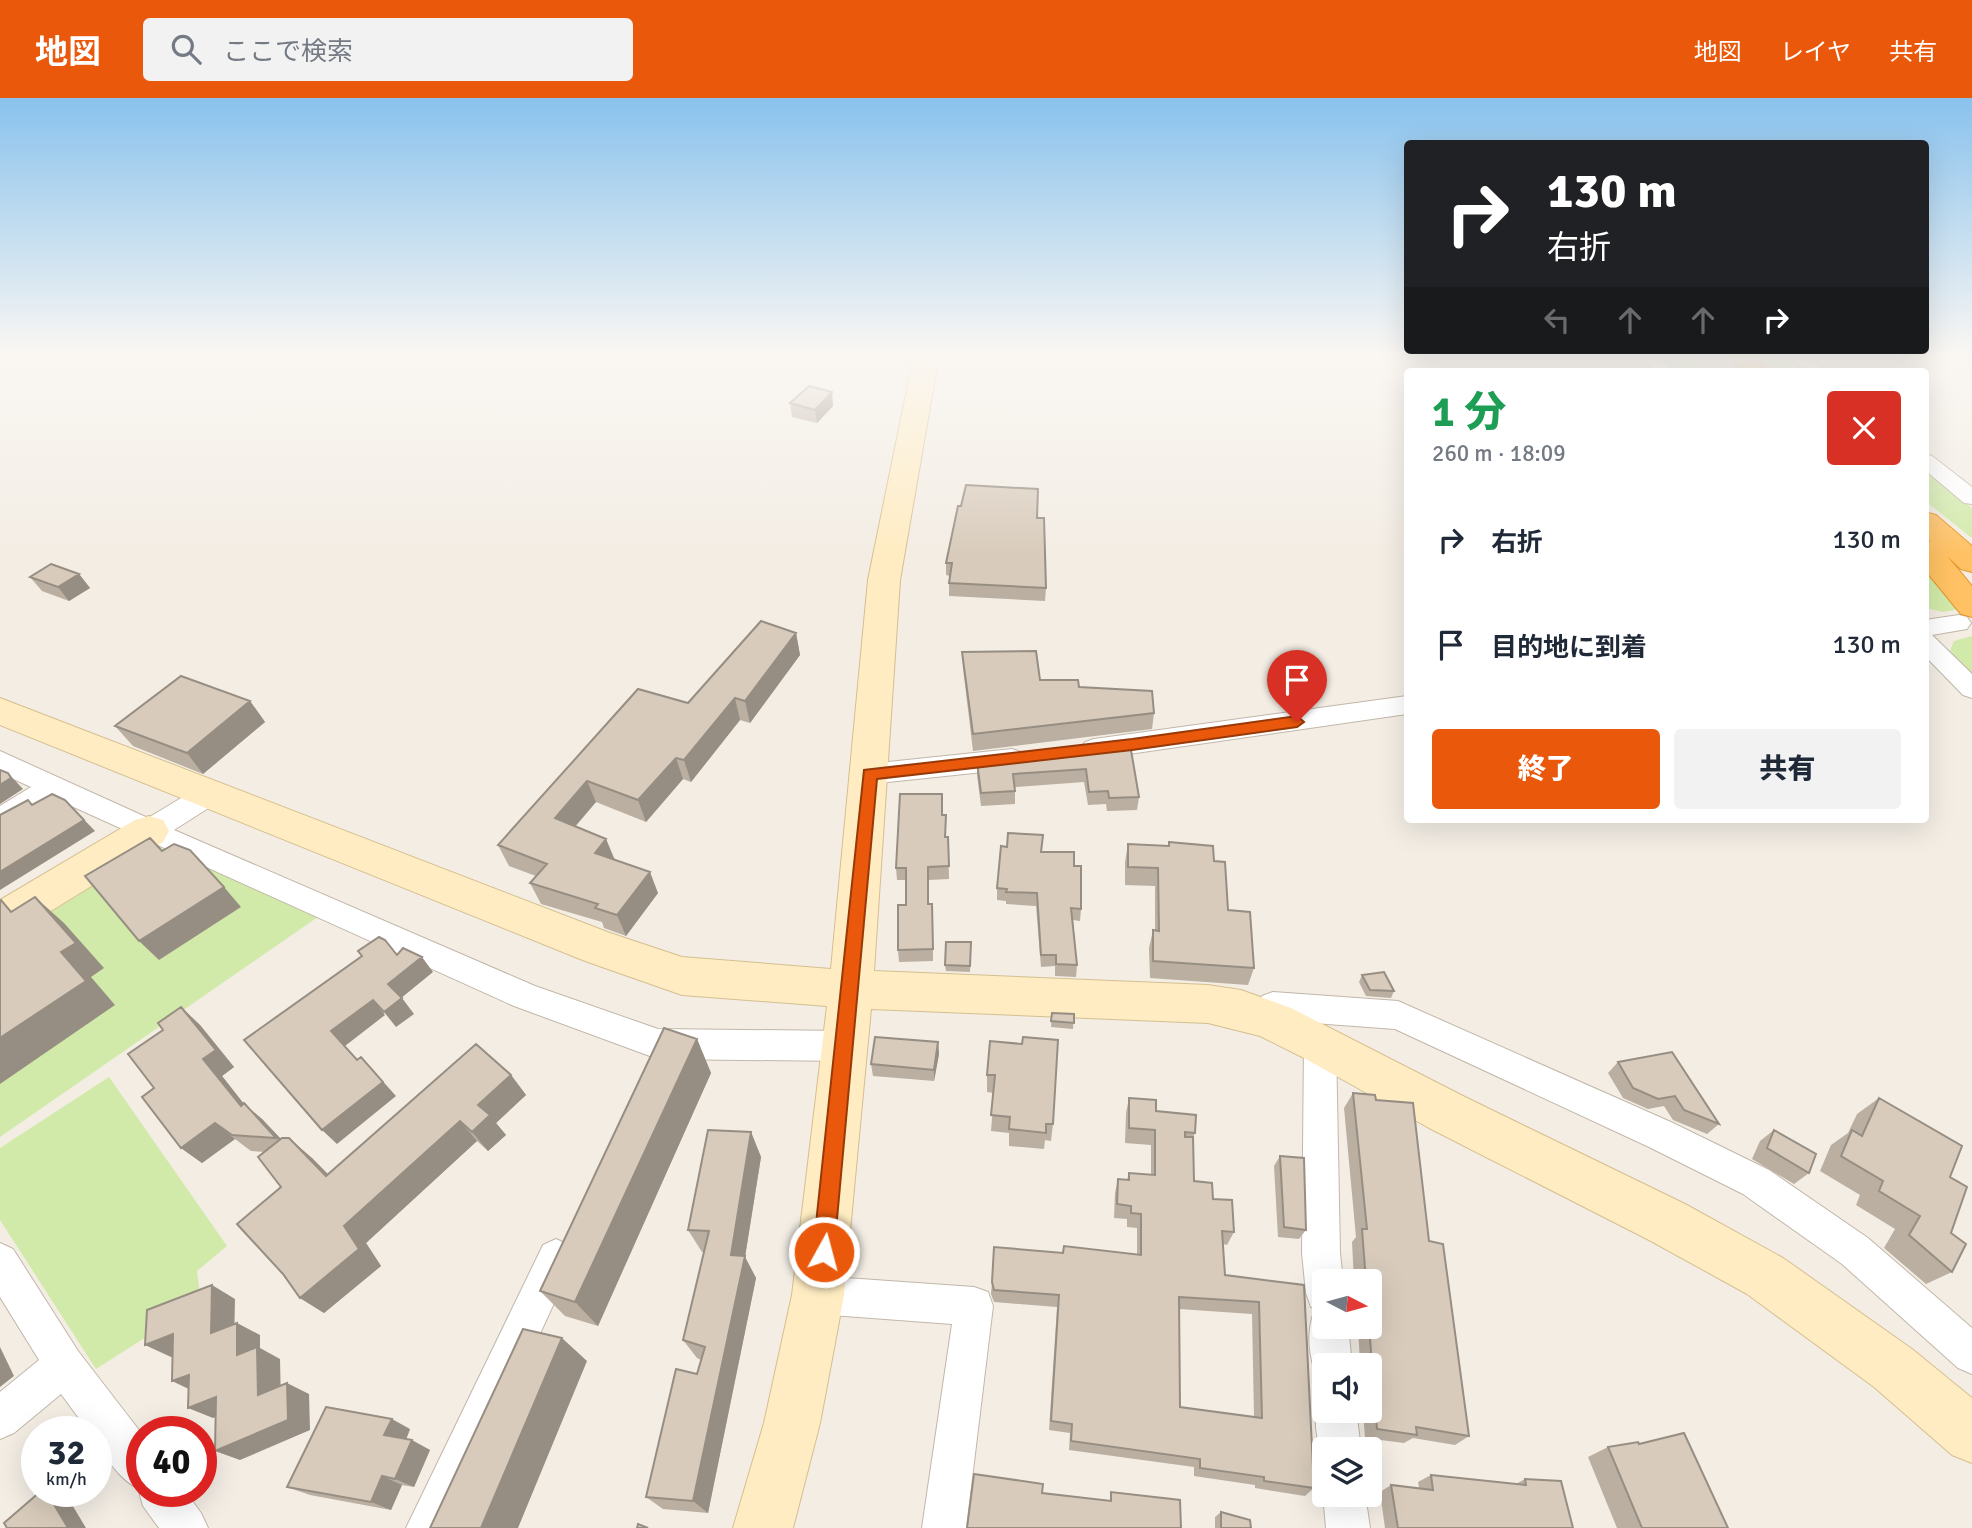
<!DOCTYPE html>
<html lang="ja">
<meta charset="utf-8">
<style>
:root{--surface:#fff;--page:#f2f2f3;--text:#1f2937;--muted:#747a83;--accent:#ea580c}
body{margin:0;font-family:Signika,"Noto Sans JP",sans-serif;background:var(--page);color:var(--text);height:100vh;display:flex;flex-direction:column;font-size:26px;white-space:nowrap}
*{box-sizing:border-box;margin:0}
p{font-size:23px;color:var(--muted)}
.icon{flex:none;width:38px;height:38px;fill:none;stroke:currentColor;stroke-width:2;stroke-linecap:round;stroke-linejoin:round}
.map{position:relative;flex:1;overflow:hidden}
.panel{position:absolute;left:1404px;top:270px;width:525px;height:455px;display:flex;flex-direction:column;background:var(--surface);border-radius:7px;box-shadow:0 7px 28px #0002}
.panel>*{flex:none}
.banner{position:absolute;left:1404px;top:42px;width:525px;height:214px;border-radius:7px;box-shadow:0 7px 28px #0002;background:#202124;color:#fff;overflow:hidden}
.needle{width:46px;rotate:96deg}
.fabs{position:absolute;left:1312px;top:1171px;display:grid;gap:14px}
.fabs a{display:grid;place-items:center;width:70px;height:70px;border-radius:7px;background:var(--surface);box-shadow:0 7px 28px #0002;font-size:35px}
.speed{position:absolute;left:21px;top:1318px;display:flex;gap:14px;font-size:35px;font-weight:700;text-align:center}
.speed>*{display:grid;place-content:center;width:91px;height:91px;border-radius:50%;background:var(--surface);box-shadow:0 7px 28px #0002;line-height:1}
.speed small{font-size:18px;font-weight:400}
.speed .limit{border:10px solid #d22;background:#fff;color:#111}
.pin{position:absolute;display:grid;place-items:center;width:60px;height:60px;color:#fff;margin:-72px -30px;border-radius:50% 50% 50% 0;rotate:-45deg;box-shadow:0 0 7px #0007}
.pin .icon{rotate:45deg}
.me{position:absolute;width:77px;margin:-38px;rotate:7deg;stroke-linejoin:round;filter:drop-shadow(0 0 5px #0008)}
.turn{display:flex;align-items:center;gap:24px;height:147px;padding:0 28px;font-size:32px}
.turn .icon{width:91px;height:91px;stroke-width:2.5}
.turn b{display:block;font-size:49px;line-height:60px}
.lanes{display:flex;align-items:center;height:66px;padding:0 28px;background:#0003;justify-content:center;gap:35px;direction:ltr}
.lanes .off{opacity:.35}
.round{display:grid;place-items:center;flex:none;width:74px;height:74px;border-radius:7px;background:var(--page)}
.headline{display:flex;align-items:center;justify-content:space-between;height:119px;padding:0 28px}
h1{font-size:42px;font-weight:800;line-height:52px;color:#1e9e55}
.action{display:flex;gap:14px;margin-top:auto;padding:14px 28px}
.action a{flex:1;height:80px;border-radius:7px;background:var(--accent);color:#fff;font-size:28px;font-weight:800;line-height:80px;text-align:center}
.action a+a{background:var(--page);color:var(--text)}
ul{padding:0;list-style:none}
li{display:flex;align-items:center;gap:21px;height:105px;padding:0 28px}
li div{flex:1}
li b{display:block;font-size:26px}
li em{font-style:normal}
header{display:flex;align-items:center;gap:42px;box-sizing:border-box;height:98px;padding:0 35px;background:var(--accent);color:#fff}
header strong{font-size:33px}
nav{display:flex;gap:38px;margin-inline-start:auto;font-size:24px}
.search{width:490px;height:63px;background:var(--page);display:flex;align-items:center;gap:18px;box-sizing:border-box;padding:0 24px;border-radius:7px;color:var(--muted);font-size:26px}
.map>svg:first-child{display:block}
.green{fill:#d1eaa9}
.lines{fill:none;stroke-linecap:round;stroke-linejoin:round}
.street-casing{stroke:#c2b7a9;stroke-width:2}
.secondary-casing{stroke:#d5bf90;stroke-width:2}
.highway-casing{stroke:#e6952a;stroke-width:2}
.street{fill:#fff;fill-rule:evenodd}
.secondary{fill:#ffecc2;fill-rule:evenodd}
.highway{fill:#ffc163;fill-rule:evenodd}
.wall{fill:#baafa1;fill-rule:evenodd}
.shaded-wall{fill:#978e83}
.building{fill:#d8cbbb;stroke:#978e83;stroke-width:2;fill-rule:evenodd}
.route{fill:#ea580c;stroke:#983908;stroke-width:2}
</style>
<header>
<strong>地図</strong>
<div class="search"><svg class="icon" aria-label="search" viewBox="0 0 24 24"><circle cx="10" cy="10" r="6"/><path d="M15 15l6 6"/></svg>ここで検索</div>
<nav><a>地図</a><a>レイヤ</a><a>共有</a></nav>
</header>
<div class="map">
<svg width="1972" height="1430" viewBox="0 0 1972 1430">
<rect width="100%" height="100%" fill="#f3ede4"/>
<path class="green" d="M1663,257h33l17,16h-35z
M1754,257h33l19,16h-34z
M1925,371l47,39v30l-47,-37z
M1925,473l36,38 -18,3 -18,-4z
M1972,538v40l-22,-25 4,-10z
M174,748l151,66 -325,225v-202l124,-76z
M109,979l118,169 -30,25 4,31 -105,67 -96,-149v-72z"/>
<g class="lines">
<g class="street-casing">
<path id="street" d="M1641,257h19l14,16h-19z
M1788,257h21l16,16h-20z
M1925,356l7,2 40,31v17l-8,-1 -39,-33z
M1959,517l8,2 4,6 -4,6 -35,6 40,39v24l-9,-3 -38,-39v-36z
M1407,598v18l-313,45 -9,-3 -4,-7 4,-7 9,-3z
M1012,651l9,3 4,7 -4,7 -9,3 -143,15 -10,-3 -4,-7 4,-7 10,-3z
M0,653l148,67 53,-32 10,-3 10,3 4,7 -4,7 -47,30 361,156 123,43 187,2 12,4 4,11 -4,11 -12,4 -187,-2 -144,-53 -458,-207 -56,31v-24l31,-19 -31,-14z
M1273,894l125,9 275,122 96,47 99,68 104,90v46l-14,-6 -116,-104 -99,-70 -94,-47 -254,-118 -122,-9 -11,-4 -5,-10 5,-10z
M1320,931l12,5 4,10 4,209 3,28h-18v45h23l4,39h-27v17l-7,-3c-9,-21 -12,-46 -4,-67l6,-2 -9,-3 -5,-14 -4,-40 2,-209 4,-10z
M556,1141l13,6 6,13 -125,270h-44l137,-283z
M0,1145l13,6 65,102 64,83v57h43l16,22 7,15h-49l-16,-22 -5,-18c-16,-6 -42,-39 -42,-56h-7l-28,-38 -47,39 -14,6v-47l39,-32 -39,-63z
M818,1178l156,11 14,5 5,14 -27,222h-44l30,-204 -134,-10 -14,-5 -5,-14 5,-14z
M1325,1296v16h31l5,39h-36v13c-8,-18 -16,-53 0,-68z
M1325,1391v5h40l5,34h-44l-3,-34z"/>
</g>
<g class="secondary-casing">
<path id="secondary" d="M914,257h25l-39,225 -26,391 334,14 33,5 50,18 172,88 222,108 98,54 129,91 60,49v65l-20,-8 -78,-68 -127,-93 -98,-54 -220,-112 -125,-70 -44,-22 -52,-13 -337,-14 -27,286 -24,128 -27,105h-60l31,-105 28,-128 35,-289 -145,-11 -97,-34 -585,-236v-27l610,235 72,24 149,12 37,-389z
M149,718l14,4 6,11 -6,11 -148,91 -15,5v-38l135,-80z"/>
</g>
<g class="highway-casing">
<path id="highway" d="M1726,257h27l15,16h-28z
M1925,414l11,3 36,31v26l-11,-3 -14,-13 25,30v31l-11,-3 -36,-44v-29l6,1 -6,-5z"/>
</g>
<use href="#street" class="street"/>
<use href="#secondary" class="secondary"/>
<use href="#highway" class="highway"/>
</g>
<path class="wall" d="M832,294l1,14 -16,17 -25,-6 -2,-14z
M1037,420l9,70 -1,13 -96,-5v-13l1,-7 -4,-1v-12z
M79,476l11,14 -21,13 -27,-10 -12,-14z
M796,535l4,22 -50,68 -10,-3 -49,62 -8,-3 -37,43 -50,-20 -21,25 31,12 9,21 43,33 -32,43 -22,-8 -2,-6 -61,-18 -11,-21 6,-7 -27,-10 -11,-21z
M962,554l78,28 39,7 75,26 -2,16 -179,22 -10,-83z
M250,603l15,21 -62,52 -70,-28 -18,-20z
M1130,646l9,53 -2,13 -30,1 -1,-7 -18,1 -4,-23 -69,5v17l-34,2 -4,-31v-13z
M943,717h3v22h2l1,42 -20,1v24l4,13v44l-34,1 -1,-12 8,-45v-25h-9l-1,-12z
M1169,744l45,19 14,49 26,58 -6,17 -98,-7 -1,-30 4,-18h2v-44l-30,-1v-23l3,-18 40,2z
M1041,754l33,14 7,43 -1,12 -7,-1 4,45 -1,12 -21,-1v-10l-14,1 -5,-61 -30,-2v-3l-9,-1v-12z
M971,844l-1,30 -24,-1 -1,-6z
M1362,877l32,16 -3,7 -25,-2 -7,-14z
M181,909l19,18 34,42 -12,9 22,28 18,15 19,20 31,19 16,16 183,-99 15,20 -30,28 10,12 -18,16 -11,-10 -111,102 15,23 -57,47 -24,-15 -19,-111 -16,-35 -14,-1 -16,-12 -33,24 -21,-15 -27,-60 9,-58z
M1052,915l22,1 -1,15 -22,-2z
M697,941l14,34 -113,253 -33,-10 -25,-25z
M990,943l63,83 -2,17 -6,-1 -1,9 -35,-3v-13l-18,-2 3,-38 -7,-1v-17z
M938,944l1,12 -5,27 -61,-5 -2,-12z
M1672,954l47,72 -12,10 -34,-14 -9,-14 -16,3 -25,-11 -15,-25 10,-11z
M1353,995l23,7 53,141 40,195 -14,9 -42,-7 -9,5 -39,-5 -2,-28h7v-45h-10l-2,-39h12v-45h-16l-2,-39 4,-5 -12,-129z
M1129,1000l27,13 39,22 -2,5 1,43 19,18 21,33 -7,13 -4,-1 2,31 79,10 10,203 -9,8 -50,-8v-3l-61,-9v-9l-125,-17 1,-17 -21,-3 8,-123 -63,-5 -3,-8 1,-12 70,-29 2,-7 73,8v-26l-10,-1v-8l-13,-1 1,-25 3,-14 9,1 2,-7 22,2v-30l-26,-2 1,-30zM1179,1211l73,5 2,103 -74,-10z
M1879,1000l71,79 2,95 -26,12 -42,-36 11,-19 -39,-24 4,-10 -40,-24 11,-26 17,-12 9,-19z
M1774,1032l35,43 -15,11 -42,-25 8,-18z
M751,1034l10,25 -16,100 11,21 -48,235 -45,-4 -17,-12 51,-123 4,-14 -4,-2 -14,-18 21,-88h-2l-14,-22z
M1280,1058l26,74 -7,9 -21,-2 -4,-71z
M410,1331l-4,10 24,11 -16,37 -12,-2 -11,25 -81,-15 -23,-8z
M1608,1349l120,81h-111l-29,-71z
M1431,1377l85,9 9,-5 48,49h-188l-5,-36 11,-7 28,3 -1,-6z
M1221,1414l30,16h-36v-11z"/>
<path class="shaded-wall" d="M832,294l1,14 -16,17 -2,-13z
M79,476l11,14 -21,13 -11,-14z
M796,535l4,22 -50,68 -5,-22z
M735,600l5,22 -49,62 -7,-22z
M250,603l15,21 -62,52 -16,-21z
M676,660l7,21 -37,43 -8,-22z
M8,675l15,16 -23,15v-19z
M587,683l9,21 -32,37 -9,-21z
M65,702l30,31 -95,59v-18z
M606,741l9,22 -20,-8z
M650,774l8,21 -32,43 -9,-21z
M224,789l17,20 -82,53 -20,-19z
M35,799l29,26 40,45 -13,9 24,28 -115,79v-46l61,-86z
M422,859l11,15 -33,27 2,-1 12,16 -18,13 -12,-15 4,-28z
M373,902l12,15 -40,31 -14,-15z
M181,909l19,18 34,42 -12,9 22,28 18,15 32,34 -53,-47 -38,-47z
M697,941l14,34 -113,253 -23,-24z
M938,944l1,12 -5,27v-11z
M361,959l35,39 -59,48 -15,-14z
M511,977l15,20 -30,28 10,12 -18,16 -16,-19 6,-27z
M460,1023l17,20 -111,102 15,23 -57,47 -24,-15 44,-72z
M215,1025l20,16 -33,24 -21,-15z
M751,1034l10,25 -16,100 11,21 -48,235 -15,-12 38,-246z
M289,1040l23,20 36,37 -22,-19z
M212,1187l23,14 -1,47 -23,-13z
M237,1225l23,12v13l20,11 1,46 -23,-10 -21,-40z
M173,1236l25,12 -27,11 -26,-12z
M562,1240l25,23 -69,167h-37z
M0,1249l14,29 -14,11z
M189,1277l8,18 -25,-12z
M287,1285l22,11 1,36 -70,30 -25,-9z
M216,1299l24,10 -27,11 -25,-10z
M392,1321l18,10 -6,16 -20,-10z
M412,1342l18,10 -16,37 -19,-8z
M382,1378l20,9 -11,25 -20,-8z
M46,1393h10l9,2 21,35h-18z"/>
<path class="building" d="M809,288l23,6 -17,18 -25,-7z
M966,387l72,4 -1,29h7l2,70 -97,-5 3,-20h-6l12,-57h3z
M51,466l28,10 -21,13 -28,-10z
M761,523l35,12 -51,68 -10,-3 -51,62 -8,-2 -38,42 -51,-19 -32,37 51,21 -11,14 55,19 -33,43 -22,-7 3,-4 -68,-21 17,-19 -49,-19 140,-156 50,14z
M1036,553l4,29h38l1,7 73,4 2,22 -181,21 -11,-82z
M181,578l69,25 -63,52 -72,-27z
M1130,646l9,53 -30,1 -1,-7 -19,1 -3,-23 -73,5 2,17 -34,2 -4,-31z
M0,672l8,3 3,5 -11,7z
M52,696l13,6 19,20 -84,52v-57l28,-15 4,5z
M900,696h42v21h4l-1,22h3l1,29 -21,1v37h4l1,45 -35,1v-45h8v-37h-10z
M1008,735l35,2 -2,17h33v14h7v43l-10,-1 6,57 -21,-1v-9h-15l-4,-62 -31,-1 1,-3 -10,-1 4,-42 6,1z
M150,740l12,13 12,-7 16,6 34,37 -85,54 -54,-65z
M1169,744l44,4 1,15 11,1 3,48 22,2 4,56 -101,-7v-31l6,1 -1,-63 -30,-1v-23l41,2z
M35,799l41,46 -15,9 25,29 -86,57v-137l1,-1 10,12z
M379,839l6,3 12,15 6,-7 19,9 -34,27 14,14 -18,14 -11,-12 -42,31 26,29 4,-3 22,25 -61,48 -78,-90 118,-84 -4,-5z
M946,844h25l-1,24 -25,-1z
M1384,874l10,19 -24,-1 -8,-15z
M181,909l35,43 -13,9 38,47 3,-3 32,35 -44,-3 -17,-12 -34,25 -39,-51 12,-9 -26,-34 35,-24 -5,-7z
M1052,915l22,1v9l-23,-2z
M664,930l33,11 -122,263 -35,-11z
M875,939l63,5 -4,28 -63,-6z
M1023,939l35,3 -5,84h-7v9l-37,-4 1,-12 -19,-2 4,-40h-8l3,-34 32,3z
M476,946l35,31 -33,30 12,10 -18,17 -12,-11 -116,105 15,23 -59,49 -17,-24 -46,-50 44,-37 -23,-30 24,-19h7l37,38z
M1672,954l47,72 -35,-14 -9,-14 -17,3 -25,-11 -15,-26z
M1353,995l22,2 1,5 37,3 16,138 14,3 26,192 -53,-9 1,8 -40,-6 -8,-103h1v-45h-4l-4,-52h5z
M1129,1000l27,2v11l40,4 -1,18 -10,-1v5h8l1,44 18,2 1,16 19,1 2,32 -12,-1 3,44 79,10 10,203 -50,-7v-4l-64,-9v-9l-129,-18 1,-17 -21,-3 8,-126 -65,-5 -2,-8 2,-35 69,6 1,-7 77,9v-41l-10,-1v-7l-14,-2 1,-25 11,1v-7l26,2v-45l-26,-2zM1179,1199l80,5 3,116 -82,-11z
M1879,1000l83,48 -12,31 17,10 -16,46 15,11 -14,28 -43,-37 11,-19 -41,-25 4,-10 -42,-25 11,-26 10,6z
M708,1032l43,2 -20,123 14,1 -52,245 -47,-4 30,-128 21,5 8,-27 -22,-7 26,-109 -21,-1z
M1774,1032l42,24 -7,19 -42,-25z
M1280,1058l24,2 2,72 -22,-3z
M212,1187l-1,48 26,-10v32l20,-8 1,48 29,-12 1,37 -73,31 1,-54 -28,11 1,-33 -17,6 1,-47 -28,11 2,-35z
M523,1231l39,9 -81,190h-51z
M326,1309l66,12 -8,16 28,5 -17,39 -13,-3 -11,26 -84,-15z
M1684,1335l44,95h-86l-34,-81 30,-5 1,2z
M974,1376l69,10 -1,9 69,8v-9l69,8 1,28h-214z
M1431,1377l95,10 -1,-6 36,2 12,47h-175l-7,-43 42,5z
M41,1393h5l22,37h-61l-3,-5z
M1221,1414l29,8 1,8h-30z
M638,1426l10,4h-11z"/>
<linearGradient id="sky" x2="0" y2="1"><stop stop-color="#89c2ed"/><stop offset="0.56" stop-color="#faf7f3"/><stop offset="1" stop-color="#faf7f3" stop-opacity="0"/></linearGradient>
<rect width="1972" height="458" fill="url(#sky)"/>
<path class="route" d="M1297,618l7,6 -7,5 -165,23 -255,29 -43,473 -3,7 -7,3 -8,-3 -3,-7 51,-482 268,-31z"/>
</svg>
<div class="fabs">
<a><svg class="needle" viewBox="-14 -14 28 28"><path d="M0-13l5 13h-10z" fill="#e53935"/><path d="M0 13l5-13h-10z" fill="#747a83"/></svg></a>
<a><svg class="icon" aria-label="sound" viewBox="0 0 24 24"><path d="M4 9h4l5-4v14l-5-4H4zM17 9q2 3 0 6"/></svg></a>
<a><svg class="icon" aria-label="layers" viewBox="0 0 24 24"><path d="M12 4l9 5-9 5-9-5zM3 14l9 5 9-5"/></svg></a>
</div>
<div class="speed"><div>32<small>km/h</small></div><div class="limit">40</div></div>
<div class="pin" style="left:1297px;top:624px;background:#d93025"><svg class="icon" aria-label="arrive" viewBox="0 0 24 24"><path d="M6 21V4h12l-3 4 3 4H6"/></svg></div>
<svg class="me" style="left:824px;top:1154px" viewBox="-20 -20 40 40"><circle r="17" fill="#ea580c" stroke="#fff" stroke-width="3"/><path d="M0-11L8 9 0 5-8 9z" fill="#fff"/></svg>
<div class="banner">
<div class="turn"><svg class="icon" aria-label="right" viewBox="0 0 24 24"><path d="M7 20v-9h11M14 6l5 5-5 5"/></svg><div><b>130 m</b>右折</div></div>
<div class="lanes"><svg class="icon off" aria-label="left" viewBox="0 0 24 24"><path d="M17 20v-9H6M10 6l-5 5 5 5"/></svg><svg class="icon off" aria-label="ahead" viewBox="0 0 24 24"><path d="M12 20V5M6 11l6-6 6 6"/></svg><svg class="icon off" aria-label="ahead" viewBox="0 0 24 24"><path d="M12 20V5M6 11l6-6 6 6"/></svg><svg class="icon" aria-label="right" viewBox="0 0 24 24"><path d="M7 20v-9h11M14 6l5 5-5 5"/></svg></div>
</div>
<section class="panel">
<div class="headline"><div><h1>1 分</h1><p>260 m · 18:09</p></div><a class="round" style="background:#d93025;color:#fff"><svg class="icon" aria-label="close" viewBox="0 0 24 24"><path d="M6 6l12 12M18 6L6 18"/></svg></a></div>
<ul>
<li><svg class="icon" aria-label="right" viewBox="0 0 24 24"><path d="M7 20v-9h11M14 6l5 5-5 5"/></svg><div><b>右折</b></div><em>130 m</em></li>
<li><svg class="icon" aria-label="arrive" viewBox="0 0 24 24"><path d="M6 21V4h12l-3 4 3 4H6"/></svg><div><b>目的地に到着</b></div><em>130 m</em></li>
</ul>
<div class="action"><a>終了</a><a>共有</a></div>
</section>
</div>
